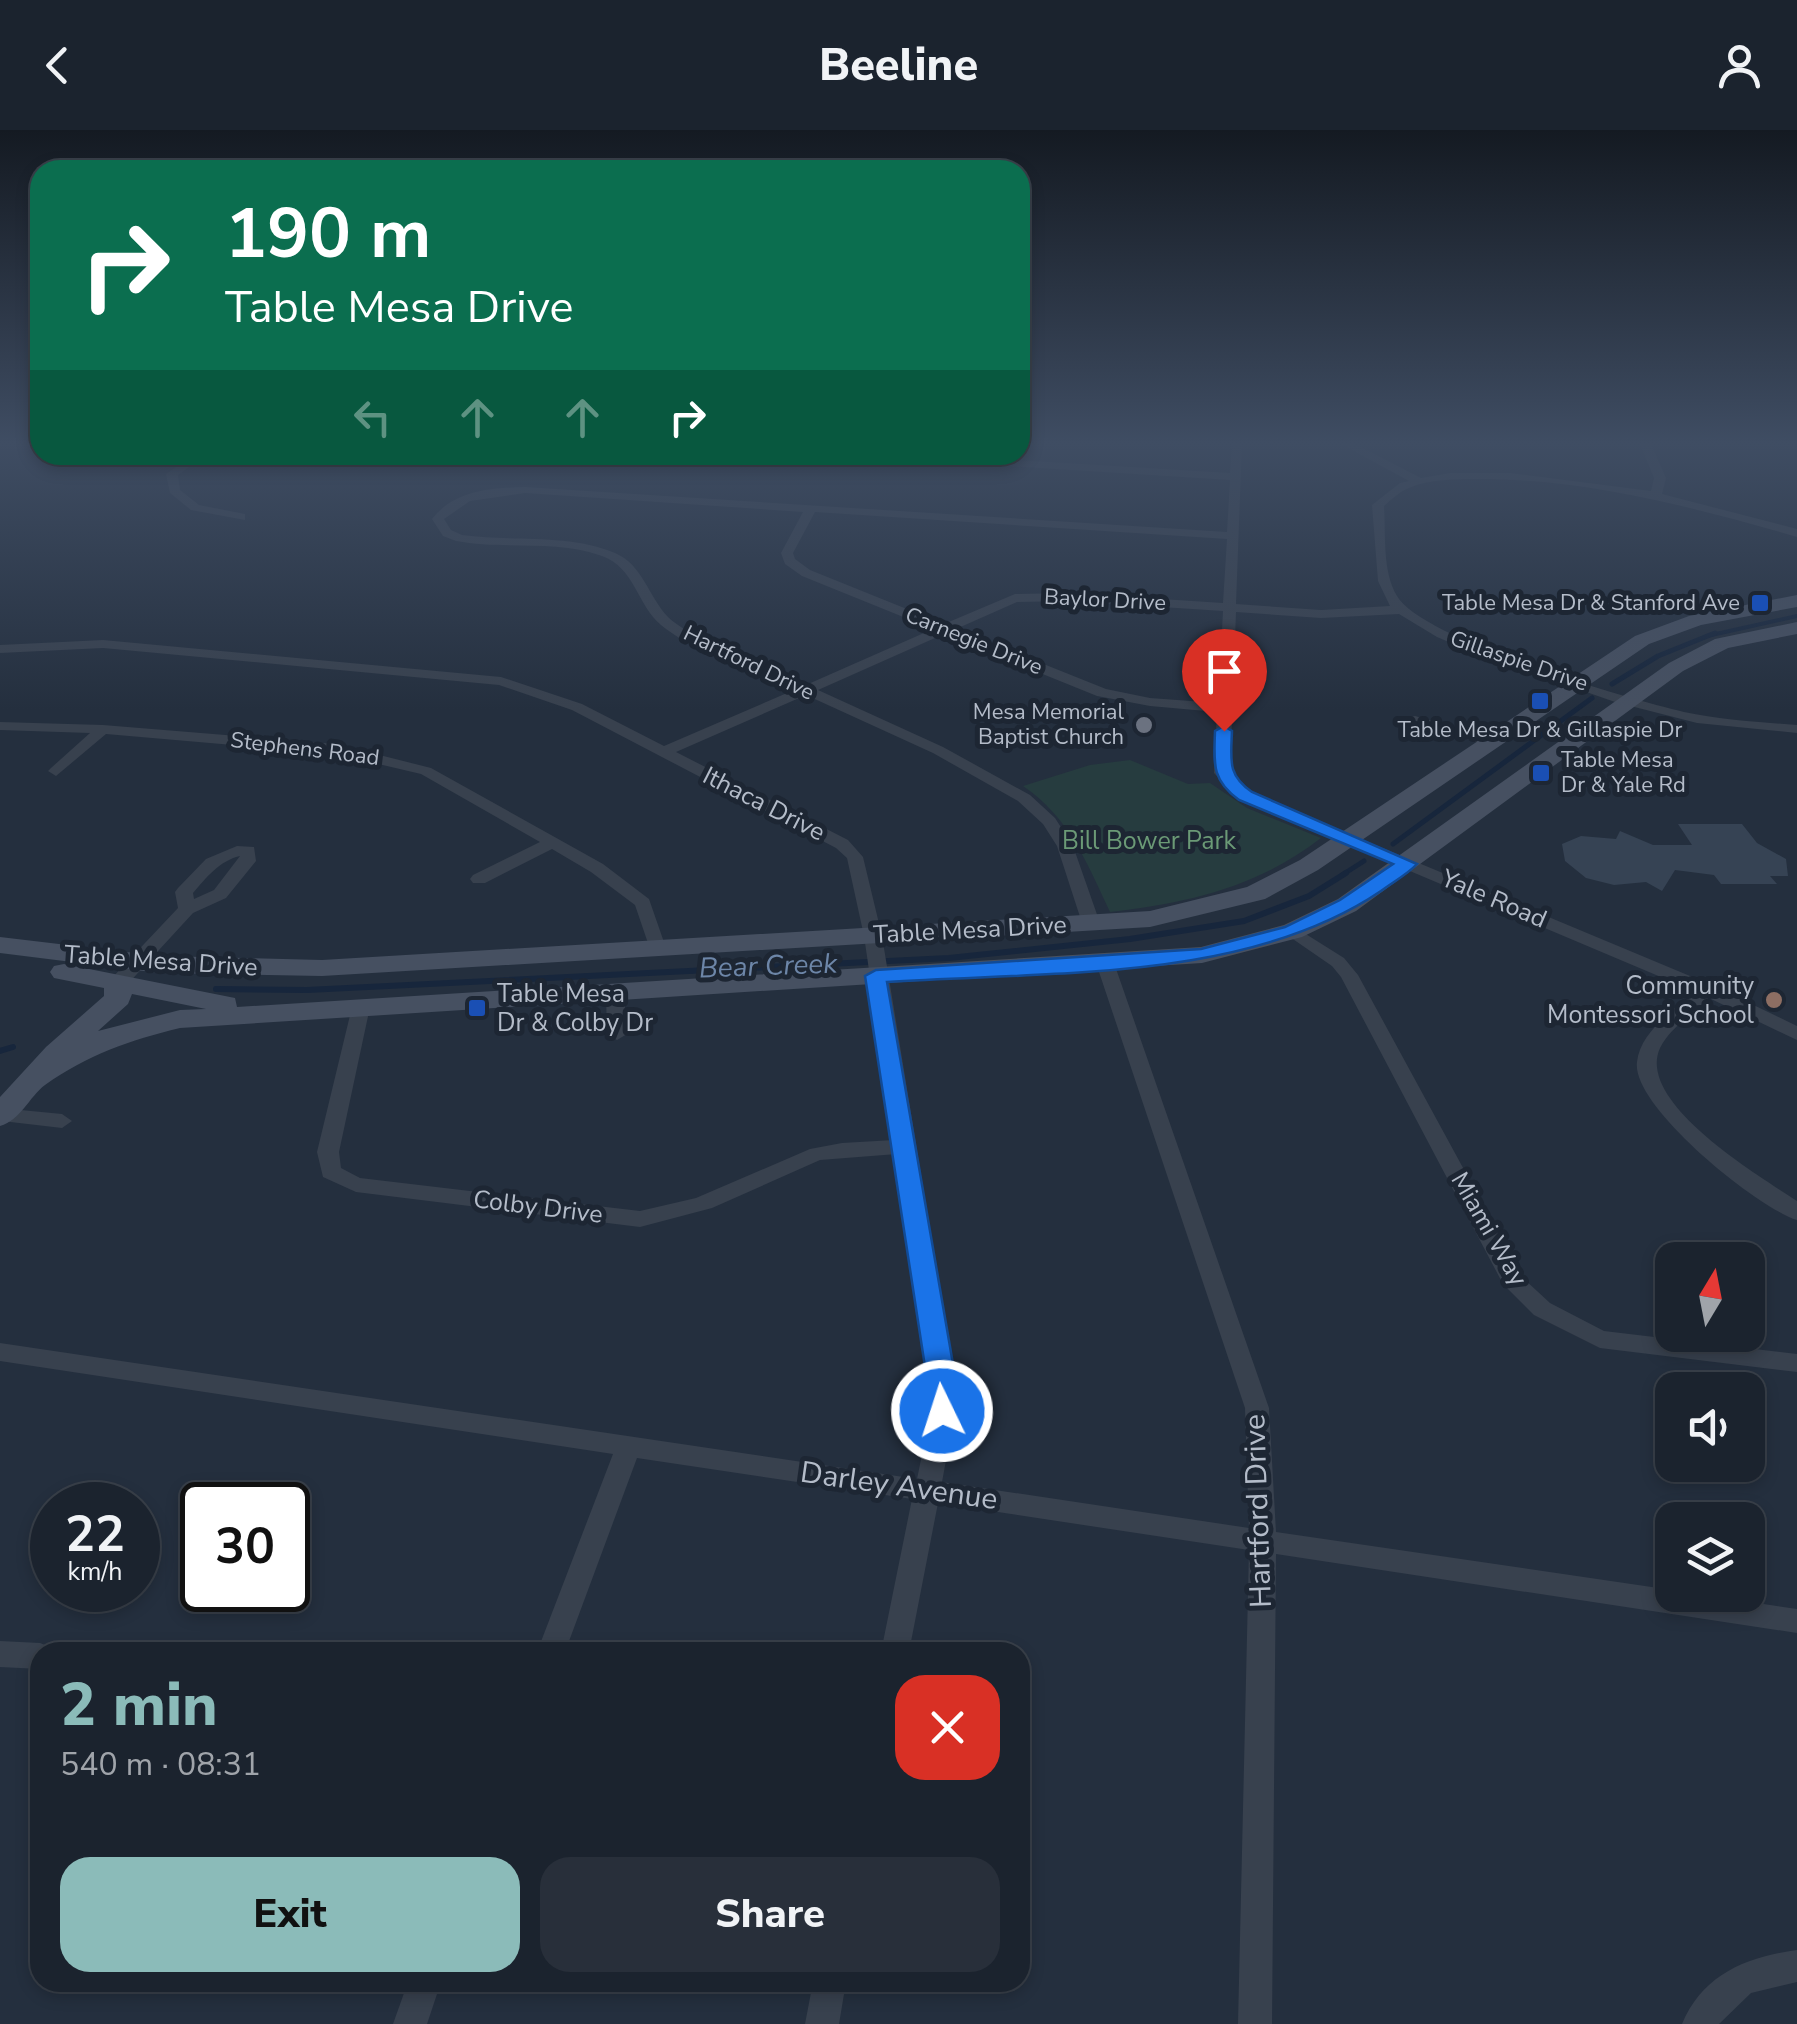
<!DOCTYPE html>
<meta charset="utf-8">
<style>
:root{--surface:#1b232e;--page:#282f3a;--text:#f1f3f6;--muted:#a0a4aa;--line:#39404a;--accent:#8bbbb9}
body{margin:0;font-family:"Nunito Sans",sans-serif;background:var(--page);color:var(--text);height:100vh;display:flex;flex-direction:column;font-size:38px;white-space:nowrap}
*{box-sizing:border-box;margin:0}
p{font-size:32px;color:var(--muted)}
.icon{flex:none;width:55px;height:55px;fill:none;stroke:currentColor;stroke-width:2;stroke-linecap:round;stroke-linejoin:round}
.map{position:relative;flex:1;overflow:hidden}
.side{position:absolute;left:30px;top:1512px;width:1000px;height:350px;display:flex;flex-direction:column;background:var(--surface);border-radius:30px;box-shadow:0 5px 15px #0003,0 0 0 2px var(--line)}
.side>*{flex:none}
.top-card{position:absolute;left:30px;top:30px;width:1000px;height:305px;border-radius:30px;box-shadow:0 5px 15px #0003,0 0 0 2px var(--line);background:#0b6e4f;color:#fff;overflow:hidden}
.needle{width:65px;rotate:10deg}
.fabs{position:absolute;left:1655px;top:1112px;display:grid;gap:20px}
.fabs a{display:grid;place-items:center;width:110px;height:110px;border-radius:20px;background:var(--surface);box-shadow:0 5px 15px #0003,0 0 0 2px var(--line);font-size:50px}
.speed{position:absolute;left:30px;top:1352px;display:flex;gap:20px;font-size:50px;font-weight:700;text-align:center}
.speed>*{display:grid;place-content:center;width:130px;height:130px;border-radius:50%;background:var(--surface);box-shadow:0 5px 15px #0003,0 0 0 2px var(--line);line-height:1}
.speed small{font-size:25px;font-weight:400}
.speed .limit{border:5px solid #111;border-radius:15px;background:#fff;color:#111}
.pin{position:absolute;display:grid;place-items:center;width:85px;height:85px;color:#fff;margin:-102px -42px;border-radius:50% 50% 50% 0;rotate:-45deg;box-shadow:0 0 10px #0007}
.pin .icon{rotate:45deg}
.me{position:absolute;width:110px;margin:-55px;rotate:356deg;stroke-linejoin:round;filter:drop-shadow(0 0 8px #0008)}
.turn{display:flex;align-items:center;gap:35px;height:210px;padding:0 30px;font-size:45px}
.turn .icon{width:130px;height:130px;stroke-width:2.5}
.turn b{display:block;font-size:70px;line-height:85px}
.lanes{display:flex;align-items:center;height:95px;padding:0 30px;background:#0003;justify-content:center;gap:50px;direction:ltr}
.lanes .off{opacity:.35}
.round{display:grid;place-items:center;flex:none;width:105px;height:105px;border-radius:30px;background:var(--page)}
.summary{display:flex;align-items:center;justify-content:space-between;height:170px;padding:0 30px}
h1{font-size:60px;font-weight:800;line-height:75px;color:var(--accent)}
.button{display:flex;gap:20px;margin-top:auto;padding:20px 30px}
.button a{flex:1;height:115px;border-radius:30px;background:var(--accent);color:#111;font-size:40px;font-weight:800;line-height:115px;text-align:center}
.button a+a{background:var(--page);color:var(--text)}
header{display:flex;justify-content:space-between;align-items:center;height:130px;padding:0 30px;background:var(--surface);font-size:45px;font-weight:800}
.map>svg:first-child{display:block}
.green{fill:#263c3f}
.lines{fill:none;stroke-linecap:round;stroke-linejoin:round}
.stream-far2{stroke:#17263c;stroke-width:4}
.stream-far1{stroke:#17263c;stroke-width:5}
.stream{stroke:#17263c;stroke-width:6}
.building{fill:#364354}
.street{fill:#38414e;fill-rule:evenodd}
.secondary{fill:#465061;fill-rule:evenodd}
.route{fill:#1a73e8;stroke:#114b97;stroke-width:2.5}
.transit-dot{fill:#1a4fb4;stroke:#1d2633;stroke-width:4}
.worship-dot{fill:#6b7280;stroke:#1d2633;stroke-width:4}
.education-dot{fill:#8d6e63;stroke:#1d2633;stroke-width:4}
.labels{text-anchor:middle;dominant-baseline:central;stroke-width:10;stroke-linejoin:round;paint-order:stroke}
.far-street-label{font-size:22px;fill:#b4bcc9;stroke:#1d2633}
.far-poi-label{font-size:22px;fill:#b4bcc9;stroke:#1d2633;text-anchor:end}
.street-label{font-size:25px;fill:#b4bcc9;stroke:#1d2633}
.park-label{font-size:25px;fill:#6b9a76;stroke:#1d2633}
.poi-label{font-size:25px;fill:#b4bcc9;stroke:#1d2633;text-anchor:end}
.water-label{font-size:28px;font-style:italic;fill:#6d86a8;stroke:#1d2633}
.near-street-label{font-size:30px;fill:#b4bcc9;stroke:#1d2633}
</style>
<header><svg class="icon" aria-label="back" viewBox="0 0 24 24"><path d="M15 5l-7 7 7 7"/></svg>Beeline<svg class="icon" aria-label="person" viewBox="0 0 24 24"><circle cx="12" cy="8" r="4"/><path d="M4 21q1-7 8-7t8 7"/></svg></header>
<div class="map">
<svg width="1797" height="1894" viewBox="0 0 1797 1894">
<rect width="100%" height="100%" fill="#242f3e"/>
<path class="green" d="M1130,630l58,24 22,-1 37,25 74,30c-63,49 -133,65 -211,74 -23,-49 -41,-95 -87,-126l67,-21z"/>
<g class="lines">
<path class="stream-far2" d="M1707,506l90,-20"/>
<path class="stream-far1" d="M1612,554l46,-28 57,-23
M1393,714l199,-146
M1342,745l22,-14"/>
<path class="stream" d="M216,859l91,1 642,-32 181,-19 114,-18 65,-25 37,-23
M0,921l13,-4"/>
</g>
<path class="building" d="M1678,694h64l15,19 29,16 2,17h-18l7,8h-56l-7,-9 -39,-5 -13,21 -16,-9 -32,3 -28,-7 -21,-17 -3,-17 19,-8 35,3 4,-8 33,14h39z"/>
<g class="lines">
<path class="street" d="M1232,314h10l-6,160 85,6 69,-4 -12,-25 -6,-76 28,-22 9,-2 -68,-37h14l66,34 29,-5h60l141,18 3,-13 -14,-34h11l15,34 -4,16 135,35v8c-104,-30 -210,-58 -319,-58 -22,0 -49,0 -69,9 -9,3 -18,12 -25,18 2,28 -2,65 13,90 24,43 234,104 287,116 37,8 75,10 113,13v8l-100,-10 -82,-21 -138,-48 -40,-17 -38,-23 -78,4 -85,-6 -6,160 21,21 463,193 83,40v14l-88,-42c-16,15 -39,30 -49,50 -25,55 101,129 137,153v19c-39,-12 -166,-114 -160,-158 3,-30 37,-52 57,-71l-455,-192 -25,-26 3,-61 -67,-6 -53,-10 -153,-62 -126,56 125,57 87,48 25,23 18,28 27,77 -9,5 -9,-5 -25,-77 -14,-22 -25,-23 -85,-48 -127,-58 -130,57 172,88 15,17 19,79 70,428 3,47 -13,71 307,46 -4,-120 -149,-445 9,-6 9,6 155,445 7,124 396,58v5h32l93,14v24l-521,-79 -4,470h-34l11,-474 -311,-47 -29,149h-28l31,-153 -275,-41 -72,194h-28l76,-198 -613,-93v-18l917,136 14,-68 -3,-47 -31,-210 -77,6 -108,48 -72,19 -284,-35 -33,-15 -6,-25 35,-145 9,-6 9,6 -31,145 2,16 19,10 280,33 56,-13 114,-49 32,-6 52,-3 -30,-204 -17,-78 -11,-10 -264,-138 -73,-25 -396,-37 -103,5v-8l103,-5 398,37 81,27 82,42 130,-56c-38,-18 -102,-39 -133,-65 -24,-20 -26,-57 -59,-69 -46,-17 -99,-6 -146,-15l-13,-5 -11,-17c23,-29 58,-31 93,-32l702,45 3,-52 -350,-22 -5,-3h58l297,18zM525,363l278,19 -22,41 4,11 17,12 131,53 -127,56c-31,-15 -118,-47 -138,-68 -20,-21 -25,-52 -53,-64 -47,-20 -103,-11 -153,-18l-11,-5 -7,-11 26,-18zM815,382l412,27 -4,64 -154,-10 -54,1 -71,30 -134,-54 -15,-11 -2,-6zM1069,471l154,10 -5,92 -68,-5 -44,-9 -150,-60 61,-27z
M194,325h12l-28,20 2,15 19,15 46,9v6l-54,-10 -21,-17 -4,-19z
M1415,586l80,22 3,3 -8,5 -80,-23v-6z
M0,592l103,3 233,19 95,24 172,96 46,35 17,49 -3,4h-12l-16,-47 -44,-33 -39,-23 -67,34h-12l-3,-4 3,-4 67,-33 -119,-68 -85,-20 -230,-20 -50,42 -8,-5 3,-3 39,-35 -90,-3z
M237,716l17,1 2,14 -30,37 -33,15 -68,74h-14l-2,-4 2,-4 67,-71 -3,-16 3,-4 28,-29zM240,726l-26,34 -20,9 -1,-6c14,-16 26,-32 47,-37z
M1293,796l51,32 14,17 165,303 27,25 54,28 193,23v18l-197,-24 -66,-33 -31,-31 -162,-307 -9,-11 -45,-31 -3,-4z
M615,857l9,6 3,41 -10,6 -10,-6 -1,-41z
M0,978l62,6 10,7 -10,7 -60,-7z
M0,1511l40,2 10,4 3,5h-13v17l-40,-2z
M1797,1820v32l-46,11 -32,31h-37c21,-50 65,-67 115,-74z
M408,1852h33l-14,42h-34z
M813,1852h33l-7,42h-34z"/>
<path class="secondary" d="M1797,465v12l-96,18 -52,19 -331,226 -53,29 -115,28 -828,49 -162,-3 -160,-20v-16l160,19 162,4 828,-49 97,-24 53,-27 335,-224 54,-20z
M1797,492v12l-69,14 -45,23 -327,240 -54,26 -100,26 -1022,65c-50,12 -93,27 -135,57 -16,12 -24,35 -45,41v-29l46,-50 58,-51v-8l-50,-10 -4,-6 4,-6 10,-2 171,34 2,9 964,-60 83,-22 54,-26 331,-236 46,-24zM132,864l74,15 -26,1 -82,21 30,-27z"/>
</g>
<linearGradient id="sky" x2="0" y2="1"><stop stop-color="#141a22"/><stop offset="0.54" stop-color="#3f4d63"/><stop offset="1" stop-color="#3f4d63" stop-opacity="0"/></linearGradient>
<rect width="1797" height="580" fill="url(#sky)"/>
<path class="route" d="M1224,596l8,5c-1,29 -5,44 20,61l165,72c-9,10 -24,18 -36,27 -136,92 -334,80 -494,91l66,382 4,47 -5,8h-19l-68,-443 11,-6 325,-21 84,-22 55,-27 53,-36 -154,-64c-28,-20 -25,-37 -24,-69z"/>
<g class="transit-dot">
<rect x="1750" y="463" width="20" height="20" rx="5"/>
<rect x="1530" y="561" width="20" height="20" rx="5"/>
<rect x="1531" y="633" width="20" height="20" rx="5"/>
<rect x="467" y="868" width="20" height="20" rx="5"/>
</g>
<circle class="worship-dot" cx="1144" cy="595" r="10"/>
<circle class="education-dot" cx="1774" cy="870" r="10"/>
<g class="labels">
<g class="far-street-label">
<text transform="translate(1105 470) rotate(3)">Baylor Drive</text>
<text transform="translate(974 511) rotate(22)">Carnegie Drive</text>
<text transform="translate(1519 531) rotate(19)">Gillaspie Drive</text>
<text transform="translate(749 533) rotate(26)">Hartford Drive</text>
<text transform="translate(305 619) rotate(7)">Stephens Road</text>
</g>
<g class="far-poi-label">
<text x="1740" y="473">Table Mesa Dr &amp; Stanford Ave</text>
<text x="1124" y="582">Mesa Memorial<tspan x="1124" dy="25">Baptist Church</tspan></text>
<text x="1540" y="600" text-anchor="middle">Table Mesa Dr &amp; Gillaspie Dr</text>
<text x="1561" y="630" text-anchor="start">Table Mesa<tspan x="1561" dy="25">Dr &amp; Yale Rd</tspan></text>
</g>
<g class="street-label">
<text transform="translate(764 674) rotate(27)">Ithaca Drive</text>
<text transform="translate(1494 769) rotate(23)">Yale Road</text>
<text transform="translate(970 800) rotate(-3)">Table Mesa Drive</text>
<text transform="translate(161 831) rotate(4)">Table Mesa Drive</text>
<text transform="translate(538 1077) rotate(7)">Colby Drive</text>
<text transform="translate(1489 1099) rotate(60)">Miami Way</text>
</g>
<g class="park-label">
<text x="1149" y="711">Bill Bower Park</text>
</g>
<g class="poi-label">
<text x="1754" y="856">Community<tspan x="1754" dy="29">Montessori School</tspan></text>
<text x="497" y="864" text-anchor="start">Table Mesa<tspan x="497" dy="29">Dr &amp; Colby Dr</tspan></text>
</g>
<g class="water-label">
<text transform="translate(768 836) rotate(-2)">Bear Creek</text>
</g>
<g class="near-street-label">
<text transform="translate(899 1356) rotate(8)">Darley Avenue</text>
<text transform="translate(1258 1381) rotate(-92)">Hartford Drive</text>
</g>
</g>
</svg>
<div class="fabs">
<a><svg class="needle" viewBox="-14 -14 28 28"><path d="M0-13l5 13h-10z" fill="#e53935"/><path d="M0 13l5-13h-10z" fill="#a0a4aa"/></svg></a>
<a><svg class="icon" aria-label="sound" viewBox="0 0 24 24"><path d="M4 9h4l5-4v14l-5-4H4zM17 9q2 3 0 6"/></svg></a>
<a><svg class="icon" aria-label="layers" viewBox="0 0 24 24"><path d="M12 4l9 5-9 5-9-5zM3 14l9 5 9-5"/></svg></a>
</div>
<div class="speed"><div>22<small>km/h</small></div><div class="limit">30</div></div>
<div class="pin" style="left:1224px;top:601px;background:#d93025"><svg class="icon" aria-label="arrive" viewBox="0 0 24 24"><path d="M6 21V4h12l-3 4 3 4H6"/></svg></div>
<svg class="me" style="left:942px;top:1281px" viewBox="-20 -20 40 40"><circle r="17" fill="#1a73e8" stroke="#fff" stroke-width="3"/><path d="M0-11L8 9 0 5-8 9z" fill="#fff"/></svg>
<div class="top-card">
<div class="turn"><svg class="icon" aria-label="right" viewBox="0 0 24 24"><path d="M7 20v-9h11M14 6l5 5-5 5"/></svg><div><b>190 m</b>Table Mesa Drive</div></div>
<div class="lanes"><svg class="icon off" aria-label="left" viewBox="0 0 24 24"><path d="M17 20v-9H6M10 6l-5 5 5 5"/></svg><svg class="icon off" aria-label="ahead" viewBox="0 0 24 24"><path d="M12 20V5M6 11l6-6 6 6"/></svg><svg class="icon off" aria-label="ahead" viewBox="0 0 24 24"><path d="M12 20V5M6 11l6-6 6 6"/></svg><svg class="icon" aria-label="right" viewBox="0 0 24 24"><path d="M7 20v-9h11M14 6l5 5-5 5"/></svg></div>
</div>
<section class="side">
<div class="summary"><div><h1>2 min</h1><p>540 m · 08:31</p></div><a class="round" style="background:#d93025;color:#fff"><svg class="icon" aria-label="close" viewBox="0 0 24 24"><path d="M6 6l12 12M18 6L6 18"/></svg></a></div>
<div class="button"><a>Exit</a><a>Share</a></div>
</section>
</div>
